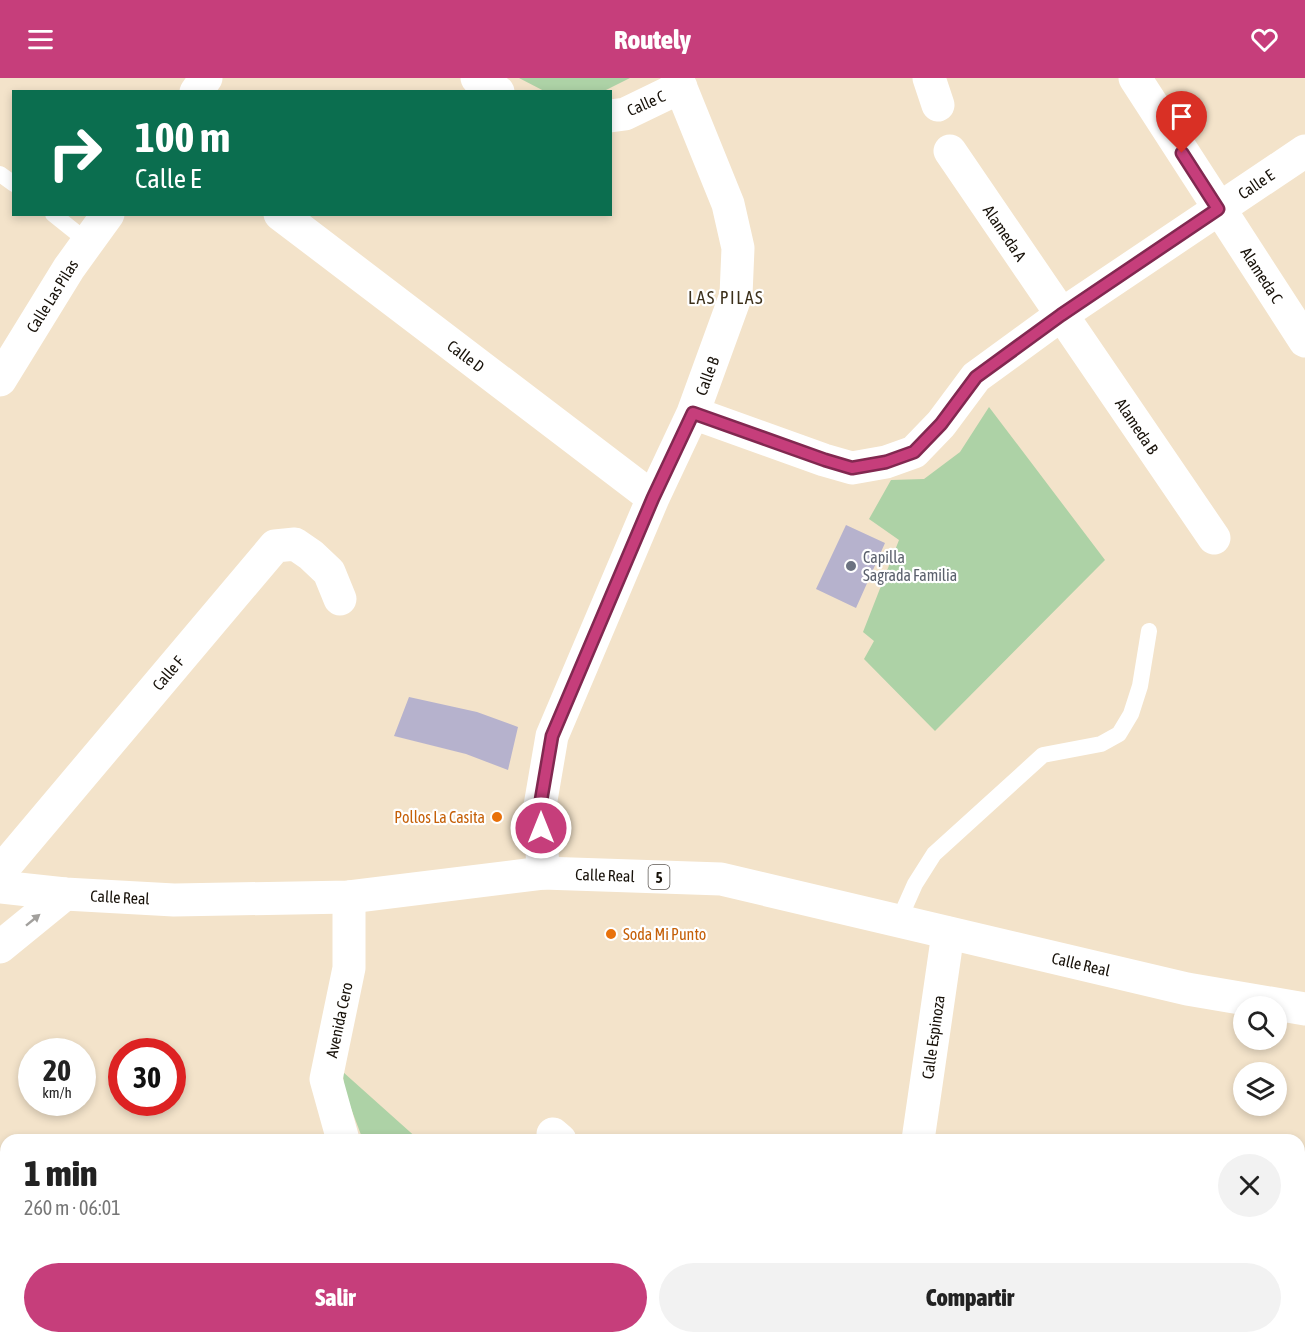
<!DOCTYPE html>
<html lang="es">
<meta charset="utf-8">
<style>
:root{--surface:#fff;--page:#f2f2f2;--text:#222;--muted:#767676;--accent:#c63e7b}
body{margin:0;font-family:"Asap Condensed",sans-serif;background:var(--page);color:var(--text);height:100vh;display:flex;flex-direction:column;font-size:22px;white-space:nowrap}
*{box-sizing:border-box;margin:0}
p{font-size:20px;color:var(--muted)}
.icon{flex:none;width:33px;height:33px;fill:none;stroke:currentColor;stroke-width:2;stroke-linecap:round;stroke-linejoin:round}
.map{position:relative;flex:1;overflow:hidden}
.details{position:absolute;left:0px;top:1056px;width:1305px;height:210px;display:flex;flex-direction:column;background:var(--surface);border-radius:18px 18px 0 0;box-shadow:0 3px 9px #0003}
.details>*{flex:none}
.hud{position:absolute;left:12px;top:12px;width:600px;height:126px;border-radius:0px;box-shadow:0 3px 9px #0003;background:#0b6e4f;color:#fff;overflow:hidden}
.buttons{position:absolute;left:1233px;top:918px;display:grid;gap:12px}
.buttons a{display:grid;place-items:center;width:54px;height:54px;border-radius:50%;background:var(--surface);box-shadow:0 3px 9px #0003;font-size:30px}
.speed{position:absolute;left:18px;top:960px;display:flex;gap:12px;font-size:30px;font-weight:700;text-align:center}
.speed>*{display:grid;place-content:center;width:78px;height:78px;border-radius:50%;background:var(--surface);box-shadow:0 3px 9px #0003;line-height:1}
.speed small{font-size:15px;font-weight:400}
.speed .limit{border:9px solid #d22;background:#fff;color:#111}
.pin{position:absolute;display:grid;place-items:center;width:51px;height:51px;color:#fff;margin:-62px -26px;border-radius:50% 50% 50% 0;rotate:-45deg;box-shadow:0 0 6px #0007}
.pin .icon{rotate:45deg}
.me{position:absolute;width:66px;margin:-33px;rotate:0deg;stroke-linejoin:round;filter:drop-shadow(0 0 4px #0008)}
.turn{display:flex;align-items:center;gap:21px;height:126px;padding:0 24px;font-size:27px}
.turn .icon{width:78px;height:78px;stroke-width:2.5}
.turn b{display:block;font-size:42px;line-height:51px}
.round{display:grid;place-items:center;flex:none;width:63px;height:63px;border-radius:32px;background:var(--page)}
.headline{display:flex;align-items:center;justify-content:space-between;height:102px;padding:0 24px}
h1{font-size:36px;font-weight:800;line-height:45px}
.button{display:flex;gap:12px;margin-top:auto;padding:12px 24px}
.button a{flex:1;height:69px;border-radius:36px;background:var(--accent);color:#fff;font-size:24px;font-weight:800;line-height:69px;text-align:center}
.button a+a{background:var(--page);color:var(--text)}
header{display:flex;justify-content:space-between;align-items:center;height:78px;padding:0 24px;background:var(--accent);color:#fff;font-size:27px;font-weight:800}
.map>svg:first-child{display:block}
.green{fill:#add2a6}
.building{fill:#b6b2cd}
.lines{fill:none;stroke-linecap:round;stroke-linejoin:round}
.service{stroke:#fff;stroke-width:16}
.minor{stroke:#fff;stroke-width:33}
.primary{stroke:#fff;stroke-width:33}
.oneway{fill:#a2a09d}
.route-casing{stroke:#812850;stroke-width:15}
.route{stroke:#c63e7b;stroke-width:10}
.worship-dot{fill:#6b7280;stroke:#fff;stroke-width:2}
.food-dot{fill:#e8710a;stroke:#fff;stroke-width:2}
.labels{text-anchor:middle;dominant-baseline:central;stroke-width:4.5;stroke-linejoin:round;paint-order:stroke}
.shield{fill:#fff;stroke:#5d5853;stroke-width:1.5}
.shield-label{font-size:15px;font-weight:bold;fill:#171109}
.street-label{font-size:16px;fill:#171109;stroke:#fff}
.worship-label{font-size:16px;fill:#5b616d;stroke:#fff;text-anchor:start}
.food-label{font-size:16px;fill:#c56008;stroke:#fff;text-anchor:end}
.neighbourhood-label{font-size:18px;letter-spacing:1.5px;fill:#3c301b;stroke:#fff}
</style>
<header><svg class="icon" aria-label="menu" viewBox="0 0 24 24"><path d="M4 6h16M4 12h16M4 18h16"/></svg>Routely<svg class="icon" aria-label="heart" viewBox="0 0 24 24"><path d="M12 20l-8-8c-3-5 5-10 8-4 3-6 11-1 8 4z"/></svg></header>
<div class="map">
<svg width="1305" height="1266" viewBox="0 0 1305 1266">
<rect width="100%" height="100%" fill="#f3e3ca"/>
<path class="green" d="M519,0h111l-26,13 -58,1z
M989,329l116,153 -170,171 -71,-72 10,-18 -11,-9 36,-92 -30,-21 22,-39 33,-1 36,-27z
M343,994l76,68h-56l-19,-50z"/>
<path class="building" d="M846,447l39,18 -29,65 -40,-19z
M409,619l68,15 41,15 -10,43 -42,-16 -72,-18z"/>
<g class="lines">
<path class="service" d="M0,96l14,10
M53,136l35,28
M899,842l16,-36 19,-30 109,-99 58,-11 18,-10 12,-20 9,-28 9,-55"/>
<path class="minor" d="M477,0l21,14
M929,0l9,27
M1135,0l170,263
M196,14l10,-14
M610,38l15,-2 56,-27
M950,73l264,387
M280,136l373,284
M0,302l69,-112 39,-54
M693,335l131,47 28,8 34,-6 28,-10 27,-28 35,-47 85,-62 244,-164
M0,794l275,-326 20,-2 16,11 18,17 11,27
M543,795l-3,-67 12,-70 101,-238 40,-85 43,-118 2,-47 -10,-44 -51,-126
M0,869l65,-53
M553,1056l7,6
M343,1062l-17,-61 23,-111v-71
M918,1062l30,-207
M264,1266l4,-6
M584,1266l5,-6"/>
<path class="primary" d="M0,809l65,7 109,6 175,-3 194,-24 178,6 466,110 118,20"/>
</g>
<defs><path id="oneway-solid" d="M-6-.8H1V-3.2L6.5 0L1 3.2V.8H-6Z" transform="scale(1.5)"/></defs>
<use class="oneway" href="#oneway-solid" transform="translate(33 842) rotate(-39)"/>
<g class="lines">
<g class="route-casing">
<path id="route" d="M541,750l-1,-22 12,-70 101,-238 40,-85 132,47 27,8 34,-6 28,-10 27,-28 35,-47 85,-62 157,-106 -36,-56"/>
</g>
<use href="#route" class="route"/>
</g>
<circle class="worship-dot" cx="851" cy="488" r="6"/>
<g class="food-dot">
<circle cx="497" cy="739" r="6"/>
<circle cx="611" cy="856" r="6"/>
</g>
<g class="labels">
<rect class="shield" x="648.5" y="787" width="21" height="24" rx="4.5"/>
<g class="shield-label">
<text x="659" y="799">5</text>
</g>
<g class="street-label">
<text transform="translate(646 25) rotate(-24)">Calle C</text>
<text transform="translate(1256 106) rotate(-34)">Calle E</text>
<text transform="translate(1005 155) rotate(56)">Alameda A</text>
<text transform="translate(1262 197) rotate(57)">Alameda C</text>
<text transform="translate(52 218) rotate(-58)">Calle Las Pilas</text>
<text transform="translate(466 278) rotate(37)">Calle D</text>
<text transform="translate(707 298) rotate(-70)">Calle B</text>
<text transform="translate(1137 348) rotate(56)">Alameda B</text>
<text transform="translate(168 595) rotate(-50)">Calle F</text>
<text transform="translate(605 797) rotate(2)">Calle Real</text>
<text transform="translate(120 819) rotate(3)">Calle Real</text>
<text transform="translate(1081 886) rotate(13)">Calle Real</text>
<text transform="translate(339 942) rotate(-78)">Avenida Cero</text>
<text transform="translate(933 959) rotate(-82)">Calle Espinoza</text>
</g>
<g class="worship-label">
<text x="863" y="479">Capilla<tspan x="863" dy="18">Sagrada Familia</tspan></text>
</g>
<g class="food-label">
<text x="485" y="739">Pollos La Casita</text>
<text x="623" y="856" text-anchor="start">Soda Mi Punto</text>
</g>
<g class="neighbourhood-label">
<text x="726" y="219">LAS PILAS</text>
</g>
</g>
</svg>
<div class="buttons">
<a><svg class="icon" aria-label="search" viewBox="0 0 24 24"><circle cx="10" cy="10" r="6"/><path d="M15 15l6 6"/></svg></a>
<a><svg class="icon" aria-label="layers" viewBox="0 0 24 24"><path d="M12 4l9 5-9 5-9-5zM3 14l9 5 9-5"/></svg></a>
</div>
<div class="speed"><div>20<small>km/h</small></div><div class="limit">30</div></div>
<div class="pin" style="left:1182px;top:75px;background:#d93025"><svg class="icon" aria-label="arrive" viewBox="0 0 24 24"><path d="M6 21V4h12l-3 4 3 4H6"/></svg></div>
<svg class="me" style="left:541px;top:750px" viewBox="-20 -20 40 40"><circle r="17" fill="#c63e7b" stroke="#fff" stroke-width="3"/><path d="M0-11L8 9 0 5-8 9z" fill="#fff"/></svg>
<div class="hud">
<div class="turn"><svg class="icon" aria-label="right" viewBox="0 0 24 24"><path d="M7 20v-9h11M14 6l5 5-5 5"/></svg><div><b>100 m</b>Calle E</div></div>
</div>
<section class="details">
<div class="headline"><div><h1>1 min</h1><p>260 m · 06:01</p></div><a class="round"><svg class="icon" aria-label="close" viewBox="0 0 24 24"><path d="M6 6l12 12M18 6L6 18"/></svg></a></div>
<div class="button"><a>Salir</a><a>Compartir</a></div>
</section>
</div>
